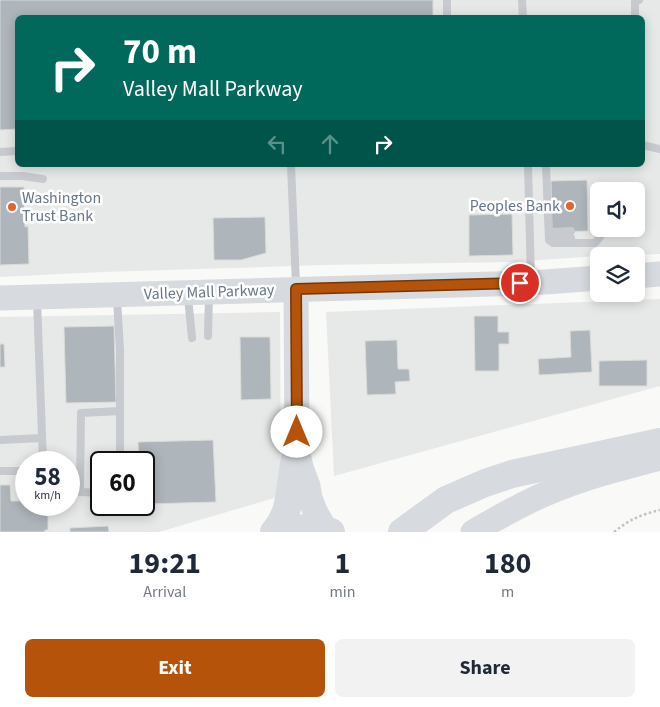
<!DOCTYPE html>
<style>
:root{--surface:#fff;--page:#f2f2f3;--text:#1f2937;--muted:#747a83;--accent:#b45309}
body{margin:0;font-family:"Source Sans 3",sans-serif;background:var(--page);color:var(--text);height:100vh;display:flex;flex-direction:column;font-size:19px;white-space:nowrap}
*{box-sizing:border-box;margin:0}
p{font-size:16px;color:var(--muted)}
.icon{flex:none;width:28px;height:28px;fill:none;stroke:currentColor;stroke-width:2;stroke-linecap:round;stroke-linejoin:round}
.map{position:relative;height:532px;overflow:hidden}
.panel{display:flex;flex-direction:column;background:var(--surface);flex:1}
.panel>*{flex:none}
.hud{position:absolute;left:15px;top:15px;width:630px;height:152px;border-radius:8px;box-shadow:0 2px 12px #0003;background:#00695c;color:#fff;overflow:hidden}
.tools{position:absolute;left:590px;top:182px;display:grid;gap:10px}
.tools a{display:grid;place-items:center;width:55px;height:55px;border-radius:8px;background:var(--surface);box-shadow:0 2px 12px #0003;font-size:25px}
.speed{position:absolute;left:15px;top:451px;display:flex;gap:10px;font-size:25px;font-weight:700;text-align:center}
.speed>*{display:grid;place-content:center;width:65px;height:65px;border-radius:50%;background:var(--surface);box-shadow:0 2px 12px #0003;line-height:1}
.speed small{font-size:12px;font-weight:400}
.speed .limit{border:2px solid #111;border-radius:8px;background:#fff;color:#111}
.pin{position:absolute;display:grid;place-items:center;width:42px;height:42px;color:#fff;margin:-21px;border:2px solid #fff;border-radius:50%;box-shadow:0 1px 5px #0007}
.me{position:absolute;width:55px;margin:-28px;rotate:0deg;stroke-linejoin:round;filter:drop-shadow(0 0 4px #0008)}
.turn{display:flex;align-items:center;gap:18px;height:105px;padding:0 25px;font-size:22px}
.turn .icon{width:65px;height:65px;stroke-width:2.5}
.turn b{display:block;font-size:35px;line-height:42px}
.lanes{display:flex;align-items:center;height:48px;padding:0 25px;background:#0003;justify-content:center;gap:25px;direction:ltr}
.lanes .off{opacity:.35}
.eta{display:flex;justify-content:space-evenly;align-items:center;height:85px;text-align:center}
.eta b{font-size:30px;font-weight:700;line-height:35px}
.button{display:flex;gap:10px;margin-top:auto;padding:10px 25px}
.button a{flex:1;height:58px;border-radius:8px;background:var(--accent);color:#fff;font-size:20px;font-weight:700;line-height:58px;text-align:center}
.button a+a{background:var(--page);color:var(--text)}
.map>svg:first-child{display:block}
.built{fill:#e7e8e8;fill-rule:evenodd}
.building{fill:#aeb5bb;stroke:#dbdbd9}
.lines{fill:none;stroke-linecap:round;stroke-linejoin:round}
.path{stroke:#bfc1c3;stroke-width:2.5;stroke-dasharray:2.5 2.5;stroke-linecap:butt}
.lane{stroke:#c7cace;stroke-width:8}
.primary{stroke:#d7dbdf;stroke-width:25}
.highway{stroke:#d7dbdf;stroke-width:28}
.route-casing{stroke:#753606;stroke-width:12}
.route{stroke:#b45309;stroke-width:9}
.poi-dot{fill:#e3642c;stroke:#fff;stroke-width:2}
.labels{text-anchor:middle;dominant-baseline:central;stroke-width:5;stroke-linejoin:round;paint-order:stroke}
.poi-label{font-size:16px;fill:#687787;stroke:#fff;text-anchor:start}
.street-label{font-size:16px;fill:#687787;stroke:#fff}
</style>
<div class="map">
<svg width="660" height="532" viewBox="0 0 660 532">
<rect width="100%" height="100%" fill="#f9f9f7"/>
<path class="built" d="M0,0h660v254l-61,2 -88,6 -188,3 -220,7 -103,5zM18,18h624v147h-624zM599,191h37v38h-37z
M660,299v87l-326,90 -8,-164z
M280,312l1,184 -122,36h-159v-215zM26,462h43v43h-43zM101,462h43v43h-43z"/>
<path class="building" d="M0,0h433v18h-415v111l-18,1z
M587,180l1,51 -36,1 -1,-51z
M0,187h24l1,40 3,-1 1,38 -29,1z
M512,214l1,41 -44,1v-41z
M265,217l1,36 -25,7h-27l-1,-42z
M474,316h24v16h11v12h-10v27h-24z
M114,326l2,76 -50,1 -2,-76z
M590,330l2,42 -53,3 -1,-16 33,-2 -1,-26z
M240,337h30l1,62 -30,1z
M397,340l1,29h11l1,12 -15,1 1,12 -29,1 -2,-54z
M0,344h4l1,23h-5z
M647,360v26h-48v-25z
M213,440l3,62 -72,2v-42h-5l-1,-20z
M0,485h10l1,16h9v-6h6v10h22v25h-3v2h-45z
M108,526l1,6h-39v-4z"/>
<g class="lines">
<path class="path" d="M614,532c16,-13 26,-17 46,-22"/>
<path class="lane" d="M447,0v18
M522,0l1,18
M635,15v-13l4,-2
M642,145l18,4
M0,152l18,-1
M291,165l5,120
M528,165l3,114
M546,165l3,75 4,3h42l5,-6 -5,-6
M0,176h22l21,3
M549,230l3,2 19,-1
M557,238h14
M188,297l4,41
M117,299l3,51v112
M37,300l6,162
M208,336l1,-41
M0,440l42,-2
M0,471h26
M101,493l-21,-1 1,-79 39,-2"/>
<path class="primary" d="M636,276l24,-2
M296,289l1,160 4,18 7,19 2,12 5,13 10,18
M0,298l531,-15 68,-5
M473,532c24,-14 47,-27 72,-38 37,-16 76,-26 115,-36"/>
<path class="highway" d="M274,532c15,-17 15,-34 18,-55 1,-9 3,-19 5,-28
M295,532c11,-7 24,-6 36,0
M402,532l44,-32 39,-17 27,-9 148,-32"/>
</g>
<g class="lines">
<g class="route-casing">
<path id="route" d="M297,432l-1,-143 224,-6"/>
</g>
<use href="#route" class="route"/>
</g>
<g class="poi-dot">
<circle cx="570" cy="206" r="5"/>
<circle cx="12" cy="207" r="5"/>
</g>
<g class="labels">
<g class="poi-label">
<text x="22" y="198">Washington<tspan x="22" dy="18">Trust Bank</tspan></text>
<text x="560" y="206" text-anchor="end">Peoples Bank</text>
</g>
<g class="street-label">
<text transform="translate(209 292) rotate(-2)">Valley Mall Parkway</text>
</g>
</g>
</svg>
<div class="tools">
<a><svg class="icon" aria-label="sound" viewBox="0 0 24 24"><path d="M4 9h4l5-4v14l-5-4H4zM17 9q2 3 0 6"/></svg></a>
<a><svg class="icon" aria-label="layers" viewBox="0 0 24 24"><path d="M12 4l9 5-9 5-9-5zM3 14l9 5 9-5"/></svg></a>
</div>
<div class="speed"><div>58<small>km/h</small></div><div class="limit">60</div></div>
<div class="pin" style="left:520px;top:283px;background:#d93025"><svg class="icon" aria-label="arrive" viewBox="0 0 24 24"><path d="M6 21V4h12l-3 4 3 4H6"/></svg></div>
<svg class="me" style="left:297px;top:432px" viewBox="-20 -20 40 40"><circle r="19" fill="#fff"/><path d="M0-13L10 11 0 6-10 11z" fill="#b45309"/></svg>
<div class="hud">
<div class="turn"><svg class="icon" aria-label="right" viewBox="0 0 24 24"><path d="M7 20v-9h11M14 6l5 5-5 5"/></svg><div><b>70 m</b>Valley Mall Parkway</div></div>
<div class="lanes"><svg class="icon off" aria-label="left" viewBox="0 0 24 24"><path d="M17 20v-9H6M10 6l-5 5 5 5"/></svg><svg class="icon off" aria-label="ahead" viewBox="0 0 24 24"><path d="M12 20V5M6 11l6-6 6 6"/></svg><svg class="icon" aria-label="right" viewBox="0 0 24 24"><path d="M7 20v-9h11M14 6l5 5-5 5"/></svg></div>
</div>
</div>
<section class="panel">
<div class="eta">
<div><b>19:21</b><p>Arrival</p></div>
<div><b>1</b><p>min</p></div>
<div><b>180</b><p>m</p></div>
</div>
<div class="button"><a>Exit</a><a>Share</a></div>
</section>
